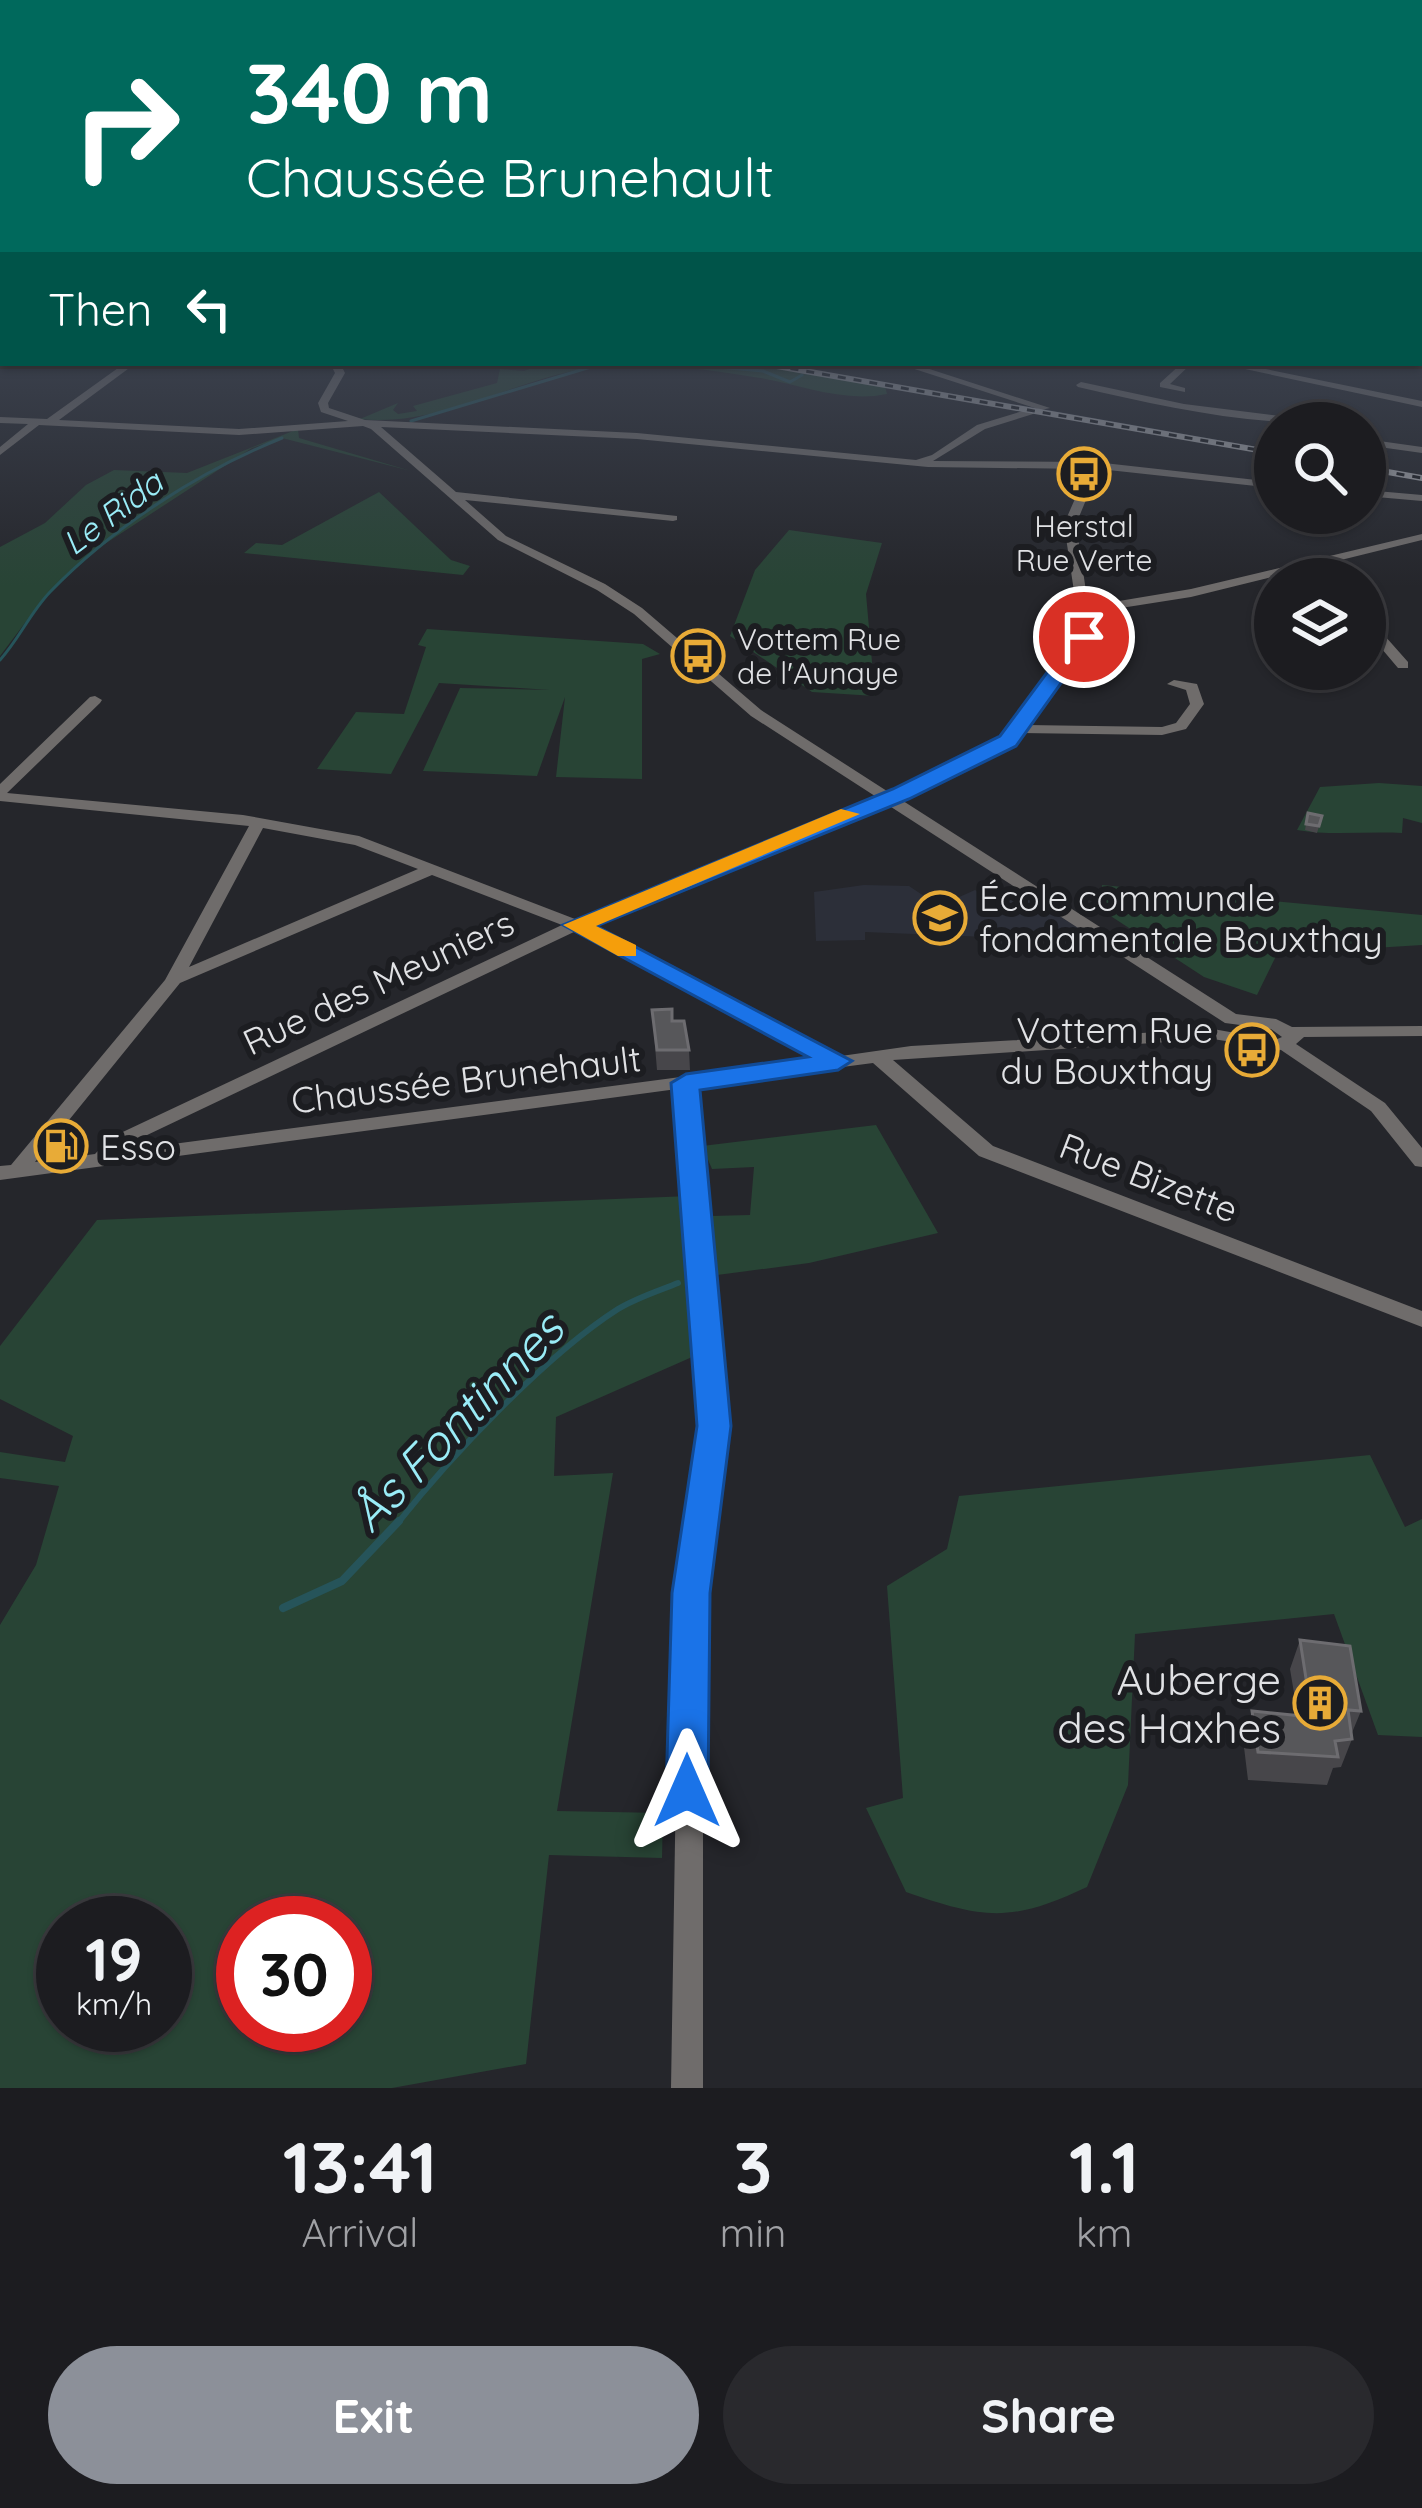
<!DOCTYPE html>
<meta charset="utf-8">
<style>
:root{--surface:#1c1c20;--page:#29292d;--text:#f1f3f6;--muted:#a0a1a5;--line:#3a3a3e;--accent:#8c9099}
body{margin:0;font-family:Quicksand,sans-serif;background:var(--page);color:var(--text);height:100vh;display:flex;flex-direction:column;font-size:45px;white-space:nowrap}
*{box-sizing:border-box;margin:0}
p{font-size:39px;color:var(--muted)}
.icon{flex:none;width:66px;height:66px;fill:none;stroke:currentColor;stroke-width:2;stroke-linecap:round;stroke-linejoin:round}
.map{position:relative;height:2088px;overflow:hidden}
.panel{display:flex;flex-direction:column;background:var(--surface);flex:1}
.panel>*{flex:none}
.top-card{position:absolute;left:0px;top:0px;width:1422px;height:366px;box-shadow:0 3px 9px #0004,0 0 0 3px var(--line);background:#00695c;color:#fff;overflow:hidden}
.controls{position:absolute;left:1254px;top:402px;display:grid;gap:24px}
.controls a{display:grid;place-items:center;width:132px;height:132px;border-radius:50%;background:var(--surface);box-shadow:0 3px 9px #0004,0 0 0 3px var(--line);font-size:60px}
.speed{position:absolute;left:36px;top:1896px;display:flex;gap:24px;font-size:60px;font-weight:700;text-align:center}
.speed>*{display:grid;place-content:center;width:156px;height:156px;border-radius:50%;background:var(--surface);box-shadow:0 3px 9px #0004,0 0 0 3px var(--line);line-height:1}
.speed small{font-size:30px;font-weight:400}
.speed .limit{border:18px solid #d22;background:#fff;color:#111}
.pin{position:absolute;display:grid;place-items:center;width:102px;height:102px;color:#fff;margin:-51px;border:6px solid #fff;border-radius:50%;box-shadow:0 3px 12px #0007}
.me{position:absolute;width:132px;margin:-66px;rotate:0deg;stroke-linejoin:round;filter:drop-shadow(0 0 9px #0008)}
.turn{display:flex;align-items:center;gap:42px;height:252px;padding:0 48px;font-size:54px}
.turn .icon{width:156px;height:156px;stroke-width:2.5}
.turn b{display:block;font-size:84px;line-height:102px}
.then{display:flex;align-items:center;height:114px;padding:0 48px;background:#0003;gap:24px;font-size:45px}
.eta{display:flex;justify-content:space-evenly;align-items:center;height:204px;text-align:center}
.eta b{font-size:72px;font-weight:800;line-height:84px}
.action{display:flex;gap:24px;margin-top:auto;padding:24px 48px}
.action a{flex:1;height:138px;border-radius:72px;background:var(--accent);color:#fff;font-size:48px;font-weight:800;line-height:138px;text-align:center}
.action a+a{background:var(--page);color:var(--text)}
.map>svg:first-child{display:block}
.built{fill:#2c2f39}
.green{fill:#284435;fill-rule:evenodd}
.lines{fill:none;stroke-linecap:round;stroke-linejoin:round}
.stream-far2{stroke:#26545a;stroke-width:3}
.stream-far1{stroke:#26545a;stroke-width:6}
.stream{stroke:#26545a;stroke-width:8}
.minor{fill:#6f6c6b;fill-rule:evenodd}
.rail-casing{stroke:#9c9da1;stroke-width:6}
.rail{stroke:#1c1d21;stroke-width:3;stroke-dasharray:8;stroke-linecap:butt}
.wall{fill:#47464a}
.shaded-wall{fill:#323236}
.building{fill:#57575a;stroke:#6d6c70;stroke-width:3}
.route{fill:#1a73e8;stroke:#114b97;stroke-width:3}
.slow{fill:#f59e0b}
.labels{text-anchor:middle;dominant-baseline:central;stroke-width:12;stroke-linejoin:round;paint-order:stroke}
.far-poi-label{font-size:30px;fill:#e1e2e5;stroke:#1c1d21}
.far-water-label{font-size:33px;font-style:italic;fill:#9aecf7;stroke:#1c1d21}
.poi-label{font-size:36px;fill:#e1e2e5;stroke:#1c1d21;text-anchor:start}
.street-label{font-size:36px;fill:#e1e2e5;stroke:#1c1d21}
.near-poi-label{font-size:42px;fill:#e1e2e5;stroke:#1c1d21;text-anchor:end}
.near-water-label{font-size:48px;font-style:italic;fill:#9aecf7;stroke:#1c1d21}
</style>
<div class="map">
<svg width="1422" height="2088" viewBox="0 0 1422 2088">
<rect width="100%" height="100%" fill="#25262b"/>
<path class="built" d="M751,363l282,44 242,43v4z
M864,885l45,1 30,20 36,-16 21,13 36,-8 50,34 -48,10 -169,-7v8l-49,1 -2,-49z"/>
<path class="green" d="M546,363h205l134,23 2,8c-43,9 -86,-9 -127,-16 -45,-8 -93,-14 -139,-13 -90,1 -168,63 -261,54l38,-16 -5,7 5,4 19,-3 -4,-5 84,-23 3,-14 24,2z
M298,429l1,9 112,33 -129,-33 -30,10 -155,101 -51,46 -46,61v-109l45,-24 41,-38 28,-15 73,3z
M379,492l72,68 19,6 -7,9 -219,-22 12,-10 26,2z
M789,530l93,13 -16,51 9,102 -63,-4 -82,-56 25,-66z
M427,629l216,15 17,10 -18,5v120l-86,-2 9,-80 -28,79 -114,-5 37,-83 90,2 -111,-7 -48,91 -74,-5 39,-57 48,2 22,-67 -8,-2z
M1379,783l43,3v37l-19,-5 -1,15c-36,-2 -71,3 -105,-3l23,-43z
M1102,885l320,30v30l-145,9 -20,41 -53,-18 -101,-66z
M876,1125l62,108 -129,30 -92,12 -6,-59 39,-1 4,-48 -42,2 -10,-23z
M690,1196l18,154 -152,67 -2,59 59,-3 -56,338 106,2 -1,45 -113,-3 -23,209 -134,24h-392v-463l36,-60 23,-79 -59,-8v-26l65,10 8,-26 -73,-37v-53l97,-126zM63,1923h102v102h-102zM243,1923h102v102h-102z
M1370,1455l35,72 17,-8v218l-44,-2 -44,-121 -199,20 -7,151 -41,102c-76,36 -103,32 -181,5l-40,-84 37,-10 -16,-212 60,-37 12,-53z"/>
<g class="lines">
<path class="stream-far2" d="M672,363l91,8 27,11 12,-7
M411,421l193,-58
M0,660c19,-21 30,-47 50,-68 63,-65 148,-120 232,-154"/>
<path class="stream-far1" d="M397,1524c53,-67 149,-169 221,-215 18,-11 40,-18 60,-26"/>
<path class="stream" d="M283,1608l59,-27 57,-60"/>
<path class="minor" d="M1419,325l3,1v6l-3,-1z
M3,343v7l-3,1v-7z
M125,363h11l-77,57 180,9 109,-8 -27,-9 -3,-9 17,-30 -5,-10h10l5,10 -17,30 1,5 36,12 272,13 279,27 16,-5 45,-30 52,-16 5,3 -1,2 -48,15 -52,32 162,1 180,20v6l-176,-19 -23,55 14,94 23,-16 78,-13 231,-55v6l-231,57 -70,11 -22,15 -72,102 135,2 14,-4 14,-19 -4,-14 -19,-6 7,-4 23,4 7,20 -18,25 -24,6 -141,-2 -8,11 -113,55 336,215 40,5 16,8 130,-1v10l-118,1 -8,7 89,59 37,45v19l-7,-1 -44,-55 -90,-61 -68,-11 -320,21 100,86 429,165v16l-443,-171 -106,-93 -177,23 29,340 -22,167v495h-32l8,-495 24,-167 -26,-337 -677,91v-14l11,-1 154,-185 84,-154 -249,-25v-17l90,-87 5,-1 7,4 -2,3 -93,90 236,22 116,21 216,83 303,-121 -127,-82 -117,-102 -37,-24 -99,-50 -127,-111 -8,-3 -124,9 -200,-10 -39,30v-8l28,-23 -28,-1v-6l47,2zM381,427l256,12 291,28 160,2 -24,55 16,108 -77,106 -113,55 -129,-83 -119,-102 -37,-24 -99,-48 -41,-36 208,21 4,-1v-4l-221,-24zM888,805l337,218 46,6 11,8 -7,3 -62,-11 -302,17 -70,10 -252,-131zM263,828l92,17 63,24 -229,98zM432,875l130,50 -452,213 -15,16 -60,8 145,-179zM576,931l242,128 -698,92 4,-5z
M896,363h15l139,45 -9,2z
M1182,363h10l-22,21 15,4v4l-25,-5v-4z
M1217,363h19l186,38v6z
M1081,382l103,22 128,16 5,3c-81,0 -161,-18 -239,-36l-2,-2z
M1365,439l57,8v6l-57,-8z
M1365,490l57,5v6l-57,-5z
M1365,617l4,1 39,44v6h-10l-33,-39z"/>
<g class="rail-casing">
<path id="rail" d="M759,363l516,90
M1365,468l57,10"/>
</g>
<use href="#rail" class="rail"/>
</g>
<path class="wall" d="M1308,813l14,3 -5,17 -12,-3z
M652,1010l20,11 17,29 1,20h-33z
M1300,1640l61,71 -10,24 1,4 -11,28 -8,1 -6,17 -79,-5 -5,-41 9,-28 43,5 2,-5 -7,-42z"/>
<path class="shaded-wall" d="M74,1137l2,7 -20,11 -2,-7z"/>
<path class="building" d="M1308,813l14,3 -3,10 -13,-2z
M672,1009v12h12l5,29h-32l-5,-40z
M62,1130l12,7 -20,11 -6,-4z
M1300,1640l50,6 11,65 -13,-1 4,29 -17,2 3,16 -80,-5 -6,-41 50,5 -2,-12h10z"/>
<linearGradient id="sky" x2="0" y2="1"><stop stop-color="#141518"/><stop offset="0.5" stop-color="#404755"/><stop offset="1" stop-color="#404755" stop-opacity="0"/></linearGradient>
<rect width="1422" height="587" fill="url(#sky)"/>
<path class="route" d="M1077,632l17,5 -78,109 -107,53 -313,127 256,135 -14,9 -138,20 31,336 -21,167 -2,198 -6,14 -15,5 -14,-5 -7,-14 6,-198 25,-167 -26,-343 15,-9 122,-17 -245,-132 330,-136 107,-53z"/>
<path class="slow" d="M841,809l19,5 -264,112 40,19v11h-18l-55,-31z"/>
<defs>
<g id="bus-ring" transform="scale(2.7)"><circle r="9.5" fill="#1c1d21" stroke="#e8ab37" stroke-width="1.5"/><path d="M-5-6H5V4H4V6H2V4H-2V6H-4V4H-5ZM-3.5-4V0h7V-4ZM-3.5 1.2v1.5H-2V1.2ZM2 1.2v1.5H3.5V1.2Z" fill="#e8ab37"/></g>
<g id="school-ring" transform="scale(2.7)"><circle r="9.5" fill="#1c1d21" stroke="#e8ab37" stroke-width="1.5"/><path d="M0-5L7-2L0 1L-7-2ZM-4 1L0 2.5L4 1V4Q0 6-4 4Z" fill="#e8ab37"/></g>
<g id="fuel-ring" transform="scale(2.7)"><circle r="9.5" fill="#1c1d21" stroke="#e8ab37" stroke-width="1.5"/><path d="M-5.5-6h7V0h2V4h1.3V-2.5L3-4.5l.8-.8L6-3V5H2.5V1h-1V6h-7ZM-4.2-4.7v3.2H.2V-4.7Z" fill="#e8ab37"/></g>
<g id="building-ring" transform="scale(2.7)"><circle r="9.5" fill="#1c1d21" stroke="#e8ab37" stroke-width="1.5"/><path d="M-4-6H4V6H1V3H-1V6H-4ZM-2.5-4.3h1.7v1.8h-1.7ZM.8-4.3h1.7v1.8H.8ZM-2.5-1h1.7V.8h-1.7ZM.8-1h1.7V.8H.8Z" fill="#e8ab37"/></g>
</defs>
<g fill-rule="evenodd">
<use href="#bus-ring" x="1084" y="474"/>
<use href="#bus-ring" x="698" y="656"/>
<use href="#school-ring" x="940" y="918"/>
<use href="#bus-ring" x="1252" y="1050"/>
<use href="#fuel-ring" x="61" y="1146"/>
<use href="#building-ring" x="1320" y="1703"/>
</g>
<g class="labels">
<g class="far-poi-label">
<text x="1084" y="526">Herstal<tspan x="1084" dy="34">Rue Verte</tspan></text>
<text x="737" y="639" text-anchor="start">Vottem Rue<tspan x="737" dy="34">de l'Aunaye</tspan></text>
</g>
<g class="far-water-label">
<text transform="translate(112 512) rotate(-37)">Le Rida</text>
</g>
<g class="poi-label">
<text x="979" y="897">École communale<tspan x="979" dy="41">fondamentale Bouxthay</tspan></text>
<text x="1213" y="1029" text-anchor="end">Vottem Rue<tspan x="1213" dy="41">du Bouxthay</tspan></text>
<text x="100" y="1146">Esso</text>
</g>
<g class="street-label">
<text transform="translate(378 982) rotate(-25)">Rue des Meuniers</text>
<text transform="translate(466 1079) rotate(-7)">Chaussée Brunehault</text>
<text transform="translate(1149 1177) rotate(21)">Rue Bizette</text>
</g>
<g class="near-poi-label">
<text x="1281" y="1679">Auberge<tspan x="1281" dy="48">des Haxhes</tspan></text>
</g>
<g class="near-water-label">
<text transform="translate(456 1421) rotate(-46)">Ås Fontinnes</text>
</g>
</g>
</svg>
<div class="controls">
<a><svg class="icon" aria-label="search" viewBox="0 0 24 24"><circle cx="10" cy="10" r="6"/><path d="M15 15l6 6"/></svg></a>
<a><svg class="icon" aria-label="layers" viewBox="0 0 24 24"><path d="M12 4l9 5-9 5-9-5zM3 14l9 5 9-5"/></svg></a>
</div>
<div class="speed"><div>19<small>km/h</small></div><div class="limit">30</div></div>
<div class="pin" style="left:1084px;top:637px;background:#d93025"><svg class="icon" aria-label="arrive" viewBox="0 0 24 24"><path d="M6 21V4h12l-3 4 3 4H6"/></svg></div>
<svg class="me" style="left:687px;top:1791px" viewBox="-20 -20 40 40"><path d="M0-17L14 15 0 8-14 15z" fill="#1a73e8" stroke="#fff" stroke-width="4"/></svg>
<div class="top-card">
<div class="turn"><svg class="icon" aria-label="right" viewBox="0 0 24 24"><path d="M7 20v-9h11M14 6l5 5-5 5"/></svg><div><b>340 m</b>Chaussée Brunehault</div></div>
<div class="then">Then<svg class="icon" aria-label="left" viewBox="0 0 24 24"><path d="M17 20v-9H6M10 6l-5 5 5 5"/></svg></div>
</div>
</div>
<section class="panel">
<div class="eta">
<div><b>13:41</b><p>Arrival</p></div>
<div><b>3</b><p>min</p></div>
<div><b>1.1</b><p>km</p></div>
</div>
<div class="action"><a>Exit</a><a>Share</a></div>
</section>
